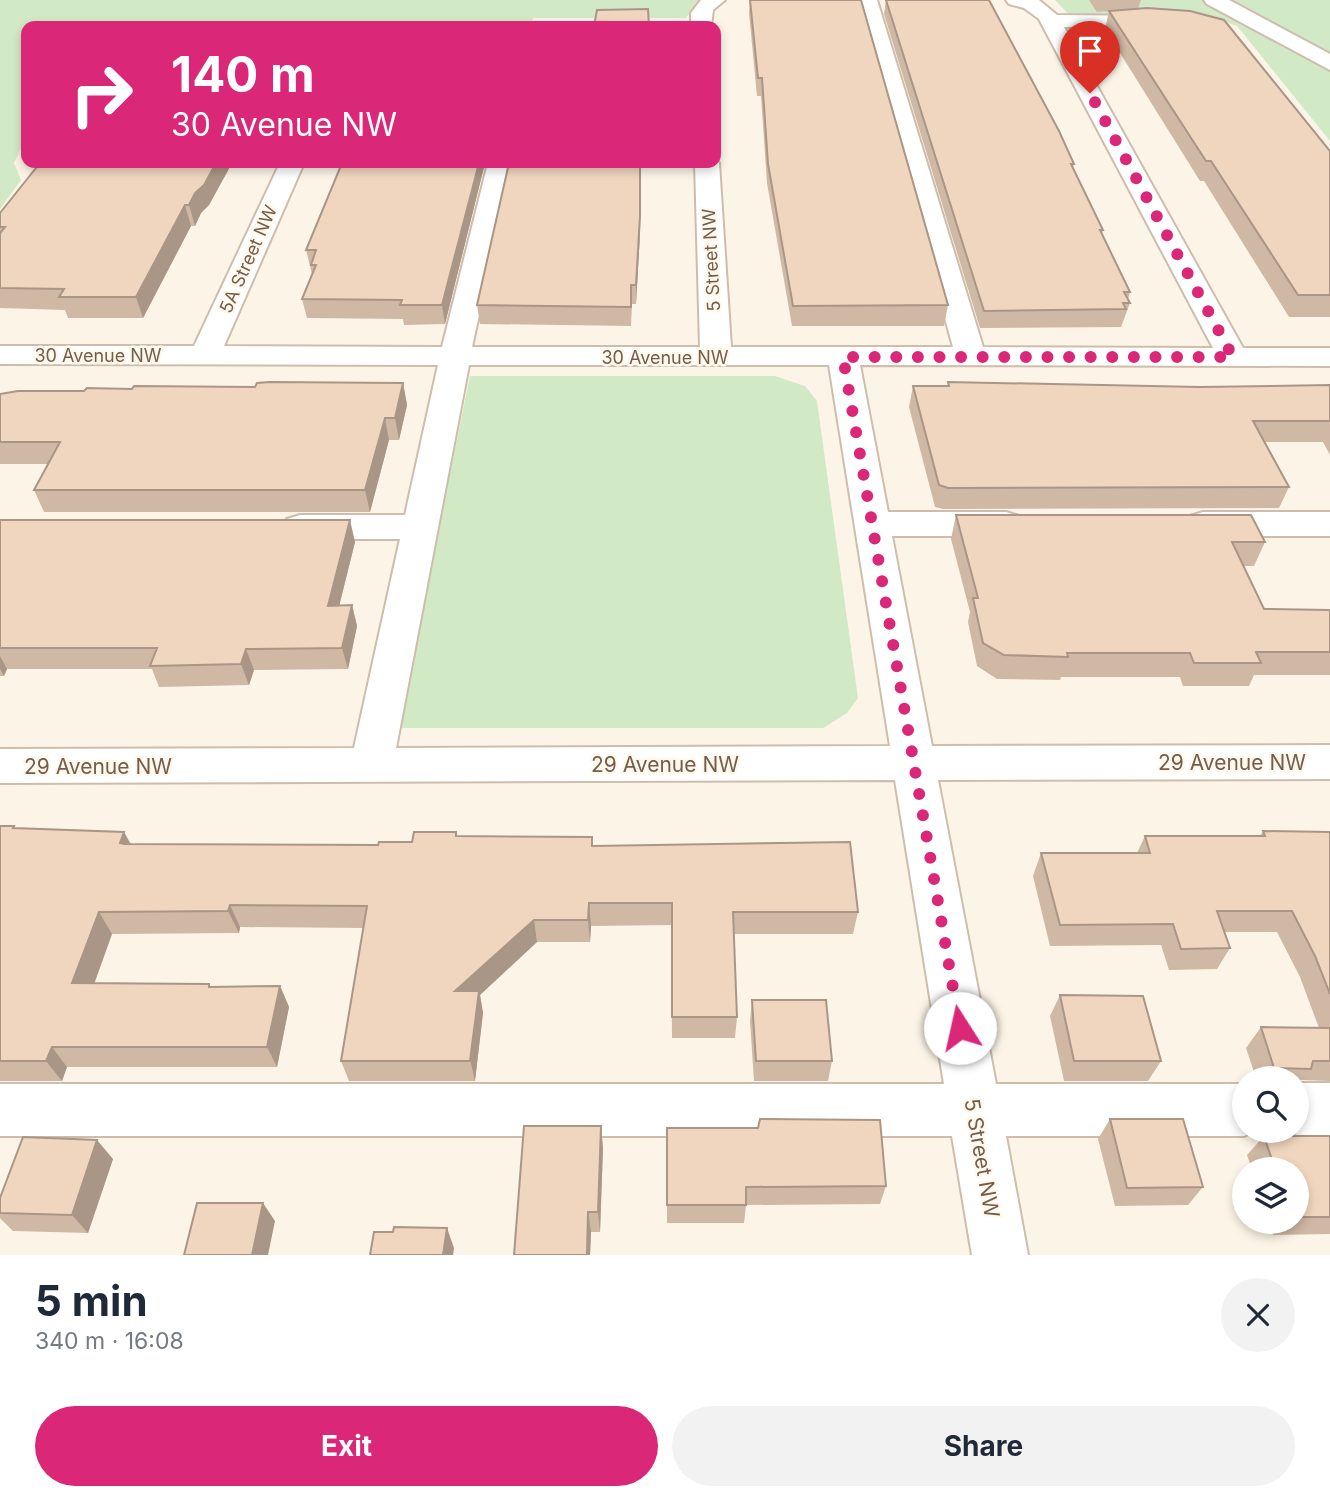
<!DOCTYPE html>
<meta charset="utf-8">
<style>
:root{--surface:#fff;--page:#f2f2f3;--text:#1f2937;--muted:#747a83;--accent:#db2777}
body{margin:0;font-family:Inter,sans-serif;background:var(--page);color:var(--text);height:100vh;display:flex;flex-direction:column;font-size:26px;white-space:nowrap}
*{box-sizing:border-box;margin:0}
p{font-size:23px;color:var(--muted)}
.icon{flex:none;width:38px;height:38px;fill:none;stroke:currentColor;stroke-width:2;stroke-linecap:round;stroke-linejoin:round}
.map{position:relative;height:1255px;overflow:hidden}
.details{display:flex;flex-direction:column;background:var(--surface);flex:1}
.details>*{flex:none}
.guide{position:absolute;left:21px;top:21px;width:700px;height:147px;border-radius:14px;box-shadow:0 4px 10px #0003;background:#db2777;color:#fff;overflow:hidden}
.controls{position:absolute;left:1232px;top:1066px;display:grid;gap:14px}
.controls a{display:grid;place-items:center;width:77px;height:77px;border-radius:50%;background:var(--surface);box-shadow:0 4px 10px #0003;font-size:35px}
.pin{position:absolute;display:grid;place-items:center;width:60px;height:60px;color:#fff;margin:-72px -30px;border-radius:50% 50% 50% 0;rotate:-45deg;box-shadow:0 0 7px #0007}
.pin .icon{rotate:45deg}
.me{position:absolute;width:77px;margin:-38px;rotate:350deg;stroke-linejoin:round;filter:drop-shadow(0 0 5px #0008)}
.turn{display:flex;align-items:center;gap:24px;height:147px;padding:0 35px;font-size:32px}
.turn .icon{width:91px;height:91px;stroke-width:2.5}
.turn b{display:block;font-size:49px;line-height:60px}
.round{display:grid;place-items:center;flex:none;width:74px;height:74px;border-radius:37px;background:var(--page)}
.overview{display:flex;align-items:center;justify-content:space-between;height:119px;padding:0 35px}
h1{font-size:42px;font-weight:700;line-height:52px}
.button{display:flex;gap:14px;margin-top:auto;padding:14px 35px}
.button a{flex:1;height:80px;border-radius:42px;background:var(--accent);color:#fff;font-size:28px;font-weight:700;line-height:80px;text-align:center}
.button a+a{background:var(--page);color:var(--text)}
.map>svg:first-child{display:block}
.green{fill:#d2e9c5}
.lines{fill:none;stroke-linecap:round;stroke-linejoin:round}
.minor-casing{stroke:#cebdad;stroke-width:4}
.minor{fill:#fff;fill-rule:evenodd}
.wall{fill:#cfb8a4}
.shaded-wall{fill:#a99686}
.building{fill:#f1d6bf;stroke:#a99686;stroke-width:2}
.route{stroke:#db2777;stroke-width:12;stroke-dasharray:0 21.6}
.labels{text-anchor:middle;dominant-baseline:central;stroke-width:5;stroke-linejoin:round;paint-order:stroke}
.far-street-label{font-size:18px;fill:#755d4c;stroke:#fff9ed}
.street-label{font-size:21px;fill:#755d4c;stroke:#fff9ed}
</style>
<div class="map">
<svg width="1330" height="1255" viewBox="0 0 1330 1255">
<rect width="100%" height="100%" fill="#fcf5e7"/>
<path class="green" d="M0,0h701l-15,18h-153l-2,8h-505v118l-4,3 -8,16 7,17 -21,29z
M1055,0h275v141l-93,-115 -28,-10h-139z
M470,376h305l30,10 12,15 41,297 -11,15 -24,15h-425z"/>
<g class="lines">
<g class="minor-casing">
<path id="minor" d="M701,0h24l-12,10 -2,16h-20v-13z
M857,0h20l106,347 230,1 -174,-329 -15,-11 -15,-4 -3,-4h33l18,15 110,1 3,4 -3,4 -7,2 -96,1 179,321h87v18l-470,-1 28,147h118l13,4 5,8 -5,8 -13,4h-114l40,210 398,-1v34l-392,1 58,304h248v46h13l-13,6h-238l22,119h-56l-20,-119h-952v-52h944l-49,-304 -895,3v-34l354,-1 46,-209h-100l-13,-4 -5,-8 5,-8 13,-4h105l33,-150 -438,-1v-18h194l86,-183h24l-80,183 218,1 46,-184h24l-40,184h228l-5,-184h21v-5l3,5 12,184h222zM469,365h360l61,381 -494,2z
M1204,0h25l101,54v16l-123,-66z
M1203,512h127v24h-127l-13,-4 -5,-8 5,-8z
M1297,1083h33v52h-33l-11,-5h11z"/>
</g>
<use href="#minor" class="minor"/>
</g>
<path class="wall" d="M750,0h111l87,305 -4,21h-152l-25,-143 -6,-87h-4l-8,-83z
M886,0l188,164 -1,3 30,63 -1,4 28,58 -2,7 2,4 -9,24 -141,1 -96,-314z
M1089,0h52l-3,9 192,142v166h-41l-85,-136h-4l-95,-152 4,-18 -12,1z
M40,163h192l-23,42 -8,8 -6,13h-4l-48,92h-75l-3,-8 -65,-2v-95z
M342,163h143l-40,161 -41,1 -1,-6 -96,-1 -5,-19 10,-25 -6,-24z
M641,163l-1,70 -4,71h-4l-1,22 -151,-2 -3,-19z
M948,382l252,5 130,-2v70l-7,-13h-58l24,45 -10,21 -336,1 -8,-2 -26,-100 4,-21h35z
M403,383l4,22 -8,35h-10l-19,72h-326l-10,-22 14,-26h-48v-70l84,-3 48,-2z
M956,515l309,27 -11,24h-11l21,43 66,1v65h-76l-5,11h-66l-3,-9h-119l-1,3 -63,-1 -20,-13 -9,-44 2,-10 -19,-73z
M0,520l355,22 -16,63h13l5,21 -9,43 -94,1 -5,15 -90,2 -7,-18h-145l-3,7h-4z
M0,826l16,2 108,4 7,12 247,1 79,-9 135,1 1,9 265,66 -5,22h-120l4,83 -2,21h-63l-1,-113 -80,1 -1,16h-53l-57,53 3,18 -8,68h-126l-8,-20 22,-133 -123,-1 -1,6 -127,1 -18,49 115,1 2,3 69,-1 9,21 -12,60h-210l-5,14h-62z
M1263,831l67,1v249l-29,-1 -4,6v-8h-41l-10,-30 15,-21 58,1 -19,-51 -23,-45h-52l5,16 -13,21 -48,1 -8,-25 -111,1 -17,-70 8,-23h96l8,-17h115z
M1060,995l101,66 -13,20h-84l-14,-65z
M752,1000l80,61 -4,20h-74l-4,-60z
M1110,1119l93,68 -15,18 -73,1 -17,-67z
M667,1128l219,58 -6,18 -134,1 -2,18h-77z
M1264,1136h66v98l-57,1 -4,-13h28v-53h-45l-5,-14z
M603,1147l-3,85h-9l-1,23h-76z
M113,1159l-25,74 -75,-2 -13,-13v-20z"/>
<path class="shaded-wall" d="M216,163h16l-23,42 -8,8 -6,13 -6,-21 6,-12z
M479,163h6l-40,161 -3,-19z
M641,163l-1,70 -4,71v-19z
M185,205l6,21 -48,92 -7,-21z
M403,383l4,22 -8,35 -4,-22z
M385,418l4,22 -19,72 -5,-22z
M350,520l5,22 -21,85 -6,-21z
M352,605l5,21 -9,43 -6,-21z
M246,649l8,21 -5,15 -8,-21z
M0,656l7,13 -3,7 -4,-7z
M124,832l12,23 -16,-12z
M589,903l2,23 -1,16 -2,-22z
M230,905l10,22 -1,6 -11,-22z
M99,912l13,22 -25,70 -15,-21z
M534,920l3,22 -57,53 3,18 -8,68 -20,-90z
M280,986l9,21 -12,60 -10,-20z
M52,1047l15,20 -5,14 -16,-20z
M601,1126l2,21 -3,85 -2,-20z
M97,1140l16,19 -25,74 -16,-18z
M263,1203l12,18 -7,34h-16z
M588,1212l3,20 -1,23h-3z
M447,1228l7,20 -1,7h-10z"/>
<path class="building" d="M750,0h111l87,305 -155,1 -25,-142 -6,-86h-4z
M886,0h103l70,131 15,33h-3l32,66h-3l30,62h-6l6,11h-7l3,6 -142,2z
M1147,8l43,3 34,9 106,131v144h-32l-87,-134h-5l-97,-150z
M648,9l1,17h-55l3,-16z
M40,163h176l-12,22 -9,8 -6,12h-4l-49,92h-77l5,-8 -64,-1v-55l5,-6h-5v-14z
M342,163h137l-37,142h-42l2,-5 -100,-1 14,-34h-5l5,-15h-10z
M509,163h131v52l-4,70h-5v22l-154,-2z
M269,382l134,1 -8,35h-10l-20,72h-331l26,-48h-60v-48l18,-3h66l3,-3 45,1 2,-3 121,1 2,-4z
M948,382l252,5 130,-2v36h-77l36,66 -341,1 -9,-3 -26,-99h36z
M956,515h295l14,27h-33l32,67 66,1v42h-74l5,11h-67l-4,-10h-123l1,4 -64,-2 -21,-12 -10,-45h5z
M0,520h350l-22,86 24,-1 -10,43 -96,1 -5,15 -91,2 7,-18h-157z
M0,826h14l-1,2 111,4 -4,11 4,1 254,1 1,-3h33l2,-10h42v4l136,1v9l258,-4 8,70h-125l4,105h-65v-114h-83l-1,17h-54l-79,71h24l-9,70h-129l26,-155 -137,-1 -2,6 -129,1 -27,71 137,1v3l71,-1 -13,61h-215l-6,14h-46z
M1263,831l67,1v162l-15,-38 -23,-45h-75l13,37 -49,1 -8,-25 -113,1 -19,-72h109l-5,-17h120z
M1060,995l83,1 18,65h-87z
M752,1000h74l6,61h-76z
M1261,1027l69,1v33h-17l-2,8 -37,-1z
M760,1119l120,1 6,66 -140,1v18h-79v-77h91z
M1110,1119h73l20,68 -76,1z
M524,1126h77l-3,86h-10l-1,43h-73z
M1264,1136h66v81h-33v-48h-22z
M23,1137l74,3 -25,75 -72,-2v-15z
M197,1203h66l-11,52h-68z
M394,1227l53,1 -4,27h-73l4,-23h19z"/>
<g class="lines">
<path class="route" d="M960,1028l-117,-671h390l-143,-264"/>
</g>
<g class="labels">
<g class="far-street-label">
<text transform="translate(248 259) rotate(-66)">5A Street NW</text>
<text transform="translate(711 260) rotate(-93)">5 Street NW</text>
<text x="98" y="355">30 Avenue NW</text>
<text x="665" y="357">30 Avenue NW</text>
</g>
<g class="street-label">
<text x="1232" y="762">29 Avenue NW</text>
<text x="665" y="764">29 Avenue NW</text>
<text x="98" y="766">29 Avenue NW</text>
<text transform="translate(982 1158) rotate(80)">5 Street NW</text>
</g>
</g>
</svg>
<div class="controls">
<a><svg class="icon" aria-label="search" viewBox="0 0 24 24"><circle cx="10" cy="10" r="6"/><path d="M15 15l6 6"/></svg></a>
<a><svg class="icon" aria-label="layers" viewBox="0 0 24 24"><path d="M12 4l9 5-9 5-9-5zM3 14l9 5 9-5"/></svg></a>
</div>
<div class="pin" style="left:1090px;top:93px;background:#d93025"><svg class="icon" aria-label="arrive" viewBox="0 0 24 24"><path d="M6 21V4h12l-3 4 3 4H6"/></svg></div>
<svg class="me" style="left:960px;top:1028px" viewBox="-20 -20 40 40"><circle r="19" fill="#fff"/><path d="M0-13L10 11 0 6-10 11z" fill="#db2777"/></svg>
<div class="guide">
<div class="turn"><svg class="icon" aria-label="right" viewBox="0 0 24 24"><path d="M7 20v-9h11M14 6l5 5-5 5"/></svg><div><b>140 m</b>30 Avenue NW</div></div>
</div>
</div>
<section class="details">
<div class="overview"><div><h1>5 min</h1><p>340 m · 16:08</p></div><a class="round"><svg class="icon" aria-label="close" viewBox="0 0 24 24"><path d="M6 6l12 12M18 6L6 18"/></svg></a></div>
<div class="button"><a>Exit</a><a>Share</a></div>
</section>
